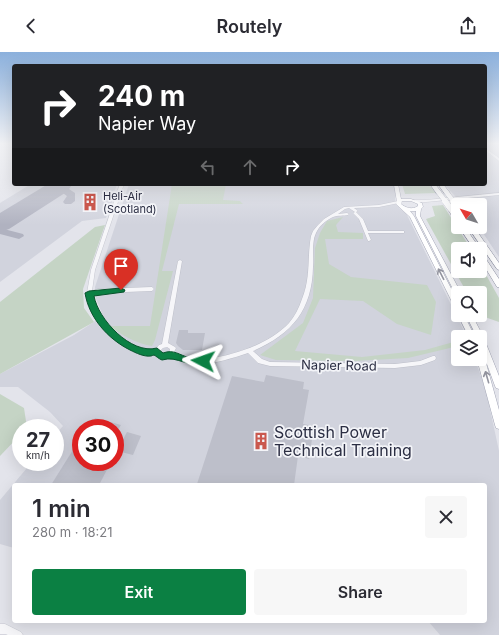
<!DOCTYPE html>
<meta charset="utf-8">
<style>
:root{--surface:#fff;--page:#f7f7f7;--text:#2b2b33;--muted:#7c7c81;--accent:#0b8043}
body{margin:0;font-family:Inter,sans-serif;background:var(--page);color:var(--text);height:100vh;display:flex;flex-direction:column;font-size:15px;white-space:nowrap}
*{box-sizing:border-box;margin:0}
p{font-size:13px;color:var(--muted)}
.icon{flex:none;width:22px;height:22px;fill:none;stroke:currentColor;stroke-width:2;stroke-linecap:round;stroke-linejoin:round}
.map{position:relative;flex:1;overflow:hidden}
.side{position:absolute;left:12px;top:431px;width:475px;height:140px;display:flex;flex-direction:column;background:var(--surface);border-radius:4px;box-shadow:0 4px 16px #0002}
.side>*{flex:none}
.guide{position:absolute;left:12px;top:12px;width:475px;height:122px;border-radius:4px;box-shadow:0 4px 16px #0002;background:#202124;color:#fff;overflow:hidden}
.needle{width:26px;rotate:309deg}
.buttons{position:absolute;left:451px;top:146px;display:grid;gap:8px}
.buttons a{display:grid;place-items:center;width:36px;height:36px;border-radius:4px;background:var(--surface);box-shadow:0 4px 16px #0002;font-size:20px}
.speed{position:absolute;left:12px;top:367px;display:flex;gap:8px;font-size:20px;font-weight:700;text-align:center}
.speed>*{display:grid;place-content:center;width:52px;height:52px;border-radius:50%;background:var(--surface);box-shadow:0 4px 16px #0002;line-height:1}
.speed small{font-size:10px;font-weight:400}
.speed .limit{border:6px solid #d22;background:#fff;color:#111}
.pin{position:absolute;display:grid;place-items:center;width:34px;height:34px;color:#fff;margin:-41px -17px;border-radius:50% 50% 50% 0;rotate:-45deg;box-shadow:0 0 4px #0007}
.pin .icon{rotate:45deg}
.me{position:absolute;width:44px;margin:-22px;rotate:274deg;stroke-linejoin:round;filter:drop-shadow(0 0 3px #0008)}
.turn{display:flex;align-items:center;gap:14px;height:84px;padding:0 20px;font-size:18px}
.turn .icon{width:52px;height:52px;stroke-width:2.5}
.turn b{display:block;font-size:28px;line-height:34px}
.lanes{display:flex;align-items:center;height:38px;padding:0 20px;background:#0003;justify-content:center;gap:20px;direction:ltr}
.lanes .off{opacity:.35}
.round{display:grid;place-items:center;flex:none;width:42px;height:42px;border-radius:4px;background:var(--page)}
.headline{display:flex;align-items:center;justify-content:space-between;height:68px;padding:0 20px}
h1{font-size:24px;font-weight:600;line-height:30px}
.button{display:flex;gap:8px;margin-top:auto;padding:8px 20px}
.button a{flex:1;height:46px;border-radius:4px;background:var(--accent);color:#fff;font-size:16px;font-weight:600;line-height:46px;text-align:center}
.button a+a{background:var(--page);color:var(--text)}
header{display:flex;justify-content:space-between;align-items:center;height:52px;padding:0 20px;background:var(--surface);font-size:18px;font-weight:600}
.map>svg:first-child{display:block}
.built{fill:#d1d3dd;fill-rule:evenodd}
.green{fill:#c5d4c5}
.lines{fill:none;stroke-linecap:round;stroke-linejoin:round}
.taxiway{fill:#b0b2c0;fill-rule:evenodd}
.runway{fill:#b0b2c0;fill-rule:evenodd}
.building{fill:#bdbfca}
.minor-casing{stroke:#a8aab5;stroke-width:0.5}
.major-casing{stroke:#a3a6b6;stroke-width:1}
.highway-casing{stroke:#8b8fa1;stroke-width:1}
.minor{fill:#f6f6f9;fill-rule:evenodd}
.major{fill:#fff;fill-rule:evenodd}
.highway{fill:#fff;fill-rule:evenodd}
.highway-bridge-far1-casing{stroke:#8b8fa1;stroke-width:5;stroke-linecap:butt}
.highway-bridge-casing{stroke:#8b8fa1;stroke-width:6;stroke-linecap:butt}
.highway-bridge-far1{stroke:#fff;stroke-width:4.5}
.highway-bridge{stroke:#fff;stroke-width:6}
.oneway{stroke:#9596a1}
.route{fill:#0b8043;stroke:#07532c}
.labels{text-anchor:middle;dominant-baseline:central;stroke-width:3.5;stroke-linejoin:round;paint-order:stroke}
.far-poi-label{font-size:11px;fill:#2b2e43;stroke:#f3f4f8;text-anchor:start}
.street-label{font-size:13px;fill:#2b2e43;stroke:#f3f4f8}
.near-poi-label{font-size:16px;fill:#2b2e43;stroke:#f3f4f8;text-anchor:start}
</style>
<header><svg class="icon" aria-label="back" viewBox="0 0 24 24"><path d="M15 5l-7 7 7 7"/></svg>Routely<svg class="icon" aria-label="share" viewBox="0 0 24 24"><path d="M12 15V3M7 8l5-5 5 5M5 13v7h14v-7"/></svg></header>
<div class="map">
<svg width="499" height="583" viewBox="0 0 499 583">
<rect width="100%" height="100%" fill="#e3e4eb"/>
<path class="built" d="M485,91h14v114l-20,-30 1,-22h-17l-19,-21h41z
M31,132h86l-2,6 -18,6 19,-4 -10,26 -24,3 -82,61v-79z
M129,132h264l3,7 -1,9 5,9 6,4 61,124h-9v22h17l11,32 13,60v184h-59l-12,-14h57v-136h-471v63l-14,-4v-44l32,-38h23v-27l8,-9 -13,-14 -32,-25h-18v-13l74,-39 29,-19 -7,-17 -1,-12zM81,376h34v34h-34z"/>
<path class="green" d="M172,132h54l-3,16 17,1 3,3h-64l-17,67h11l-18,69 -3,6c-17,-3 -30,-11 -43,-20h41z
M402,132h26l8,9 -31,1z
M443,153l28,44h-13v22h22v-7l19,34v24l-20,-7 1,-22h-13l-41,-74 9,-3 -3,-10z
M343,165l-7,8 2,7 25,1v6h-38l4,25 22,13 76,8 9,17 -5,33 -34,-11 -34,-23 -43,-2 -25,52 67,6 63,-7 32,-9 -3,6 -46,11 -53,3 -79,-1 -16,-5 43,-32 10,-25 2,-50 5,-15 7,-12z
M105,173l-22,64 1,19 10,14 -94,52v-72l95,-75z
M0,342l24,14 3,20h-6v6l-21,22z"/>
<g class="lines">
<path class="taxiway" d="M56,133l10,2 9,6v8l-4,3h-6l-2,-2 4,-6 -7,-5 -7,-1 -1,-2z
M0,176l23,6 1,2 -5,3 -19,-5z"/>
<path class="runway" d="M48,132h22l1,2 -3,5 -59,38 -9,3v-19z"/>
</g>
<path class="building" d="M179,278h9v3h17l-3,17h-19l-5,-4 -2,-3z
M266,323l38,7 -1,7 6,1 -6,34 11,2 -5,33 -11,-3 -4,29 -97,-1 35,-108 32,6z
M95,366l19,5 7,2 -6,10v-7l-25,-1z
M127,380l14,4 -8,19 -16,-4z
M81,385v25h30l-12,23h-48z"/>
<g class="lines">
<g class="minor-casing">
<path id="minor" d="M485,96l14,10v3l-14,-11z
M120,132h4l-29,86 -3,21 6,-2 54,-2 2,2 -2,2 -54,2 -6,1 2,11 10,17 12,12 18,12 17,5 4,-1 4,-5 3,-1 16,-83 2,-1 2,1 -14,82 7,4 1,1 -2,4c6,2 11,7 17,8 6,1 12,0 18,-1 28,-5 60,-15 80,-36 6,-7 10,-15 13,-24 9,-22 5,-41 9,-63l2,-5 5,-6 6,-6 20,-12 35,-2 19,-4h1v2l-20,4 -25,1 4,3 -2,1 7,7 5,12h36v2h-36l3,7 -2,1h-1l-9,-22 -6,-6 2,-1 -6,-4 -4,1 -7,5 9,-1 2,1 -1,1c-4,1 -11,0 -15,2 -5,2 -13,8 -16,14 -6,10 -3,25 -4,36 -1,43 -21,67 -60,84l9,8 8,3 125,2 25,-3 13,-5h2l1,2 -1,2 -14,5 -26,3 -125,-2 -12,-3 -10,-10c-15,5 -43,14 -59,11 -6,-1 -11,-7 -17,-8 -7,0 -10,6 -17,-2l-4,1 -21,-6 -18,-13 -12,-12 -12,-19 -1,-12 4,-23zM167,295l3,2 -1,4 -6,1 -3,-1v-2l3,-3z
M499,141v2l-73,7h-11l-2,-1 2,-1h11z
M0,572h5l16,8 2,3h-15l-3,-1h-5z"/>
</g>
<g class="major-casing">
<path id="major" d="M394,132h4l3,15h10l11,4 1,4 -2,2 -1,7 41,77h-3v2l-3,-2 -39,-77v-5h-6l4,5 44,86v8l-3,-2 -45,-91 -14,-13 1,-2zM402,149h9l7,3v2c-6,4 -12,2 -17,-2z
M458,263h6l11,22h-6z
M466,263h6l11,21 16,40v13l-3,-1 -1,-2 -15,-41v-8h-3z
M480,301l3,1 1,2 15,54v19l-3,-1 -1,-3 -18,-66h3z"/>
</g>
<g class="highway-casing">
<path id="highway" d="M430,132h5l7,9 -1,1h-4z
M438,132h5l7,9 -1,1h-4z
M448,155l5,1 5,8v7l-2,-1 -9,-14z
M459,175h6l15,22h-6z
M468,175h6l25,36v7l-2,-1z
M480,200l2,1 17,26v8h-2l-17,-28z"/>
</g>
<use href="#minor" class="minor"/>
<use href="#major" class="major"/>
<use href="#highway" class="highway"/>
<g class="highway-bridge-far1-casing">
<path id="highway-bridge-far1" d="M439,141l7,9
M447,141l7,9"/>
</g>
<g class="highway-bridge-casing">
<path id="highway-bridge" d="M445,149l5,7
M453,149l5,6"/>
</g>
<use href="#highway-bridge-far1" class="highway-bridge-far1"/>
<use href="#highway-bridge" class="highway-bridge"/>
</g>
<defs><path id="oneway-shaft" d="M-6 0H5M1.5-3L5.5 0L1.5 3" fill="none" stroke-width="1.6" stroke-linecap="round" stroke-linejoin="round"/></defs>
<g class="oneway">
<use href="#oneway-shaft" transform="translate(441 222) rotate(-117)"/>
<use href="#oneway-shaft" transform="translate(487 325) rotate(-106)"/>
</g>
<linearGradient id="sky" x2="0" y2="1"><stop stop-color="#8bb0dc"/><stop offset="0.53" stop-color="#f2f3f6"/><stop offset="1" stop-color="#f2f3f6" stop-opacity="0"/></linearGradient>
<rect width="499" height="173" fill="url(#sky)"/>
<path class="route" d="M121,236l4,2 -1,2 -30,4c4,23 37,59 63,52l6,5c11,-4 16,2 27,5 5,1 11,-1 16,0v5c-18,6 -28,-8 -44,-3 -3,-1 -6,-4 -8,-5 -1,0 -2,1 -3,1 -7,1 -15,-3 -21,-6 -22,-11 -41,-32 -45,-57l4,-2z"/>
<defs>
<g id="building-bare" transform="scale(1.38)"><path d="M-4-6H4V6H1V3H-1V6H-4ZM-2.5-4.3h1.7v1.8h-1.7ZM.8-4.3h1.7v1.8H.8ZM-2.5-1h1.7V.8h-1.7ZM.8-1h1.7V.8H.8Z" fill="#ca584e" stroke="#f3f4f8" stroke-width="2.5" paint-order="stroke"/></g>
</defs>
<g fill-rule="evenodd">
<use href="#building-bare" x="90" y="150"/>
<use href="#building-bare" x="261" y="389"/>
</g>
<g class="labels">
<g class="far-poi-label">
<text x="103" y="144">Heli-Air<tspan x="103" dy="13">(Scotland)</tspan></text>
</g>
<g class="street-label">
<text transform="translate(339 313) rotate(1)">Napier Road</text>
</g>
<g class="near-poi-label">
<text x="274" y="380">Scottish Power<tspan x="274" dy="18">Technical Training</tspan></text>
</g>
</g>
</svg>
<div class="buttons">
<a><svg class="needle" viewBox="-14 -14 28 28"><path d="M0-13l5 13h-10z" fill="#e53935"/><path d="M0 13l5-13h-10z" fill="#7c7c81"/></svg></a>
<a><svg class="icon" aria-label="sound" viewBox="0 0 24 24"><path d="M4 9h4l5-4v14l-5-4H4zM17 9q2 3 0 6"/></svg></a>
<a><svg class="icon" aria-label="search" viewBox="0 0 24 24"><circle cx="10" cy="10" r="6"/><path d="M15 15l6 6"/></svg></a>
<a><svg class="icon" aria-label="layers" viewBox="0 0 24 24"><path d="M12 4l9 5-9 5-9-5zM3 14l9 5 9-5"/></svg></a>
</div>
<div class="speed"><div>27<small>km/h</small></div><div class="limit">30</div></div>
<div class="pin" style="left:121px;top:238px;background:#d93025"><svg class="icon" aria-label="arrive" viewBox="0 0 24 24"><path d="M6 21V4h12l-3 4 3 4H6"/></svg></div>
<svg class="me" style="left:203px;top:309px" viewBox="-20 -20 40 40"><path d="M0-17L14 15 0 8-14 15z" fill="#0b8043" stroke="#fff" stroke-width="4"/></svg>
<div class="guide">
<div class="turn"><svg class="icon" aria-label="right" viewBox="0 0 24 24"><path d="M7 20v-9h11M14 6l5 5-5 5"/></svg><div><b>240 m</b>Napier Way</div></div>
<div class="lanes"><svg class="icon off" aria-label="left" viewBox="0 0 24 24"><path d="M17 20v-9H6M10 6l-5 5 5 5"/></svg><svg class="icon off" aria-label="ahead" viewBox="0 0 24 24"><path d="M12 20V5M6 11l6-6 6 6"/></svg><svg class="icon" aria-label="right" viewBox="0 0 24 24"><path d="M7 20v-9h11M14 6l5 5-5 5"/></svg></div>
</div>
<section class="side">
<div class="headline"><div><h1>1 min</h1><p>280 m · 18:21</p></div><a class="round"><svg class="icon" aria-label="close" viewBox="0 0 24 24"><path d="M6 6l12 12M18 6L6 18"/></svg></a></div>
<div class="button"><a>Exit</a><a>Share</a></div>
</section>
</div>
